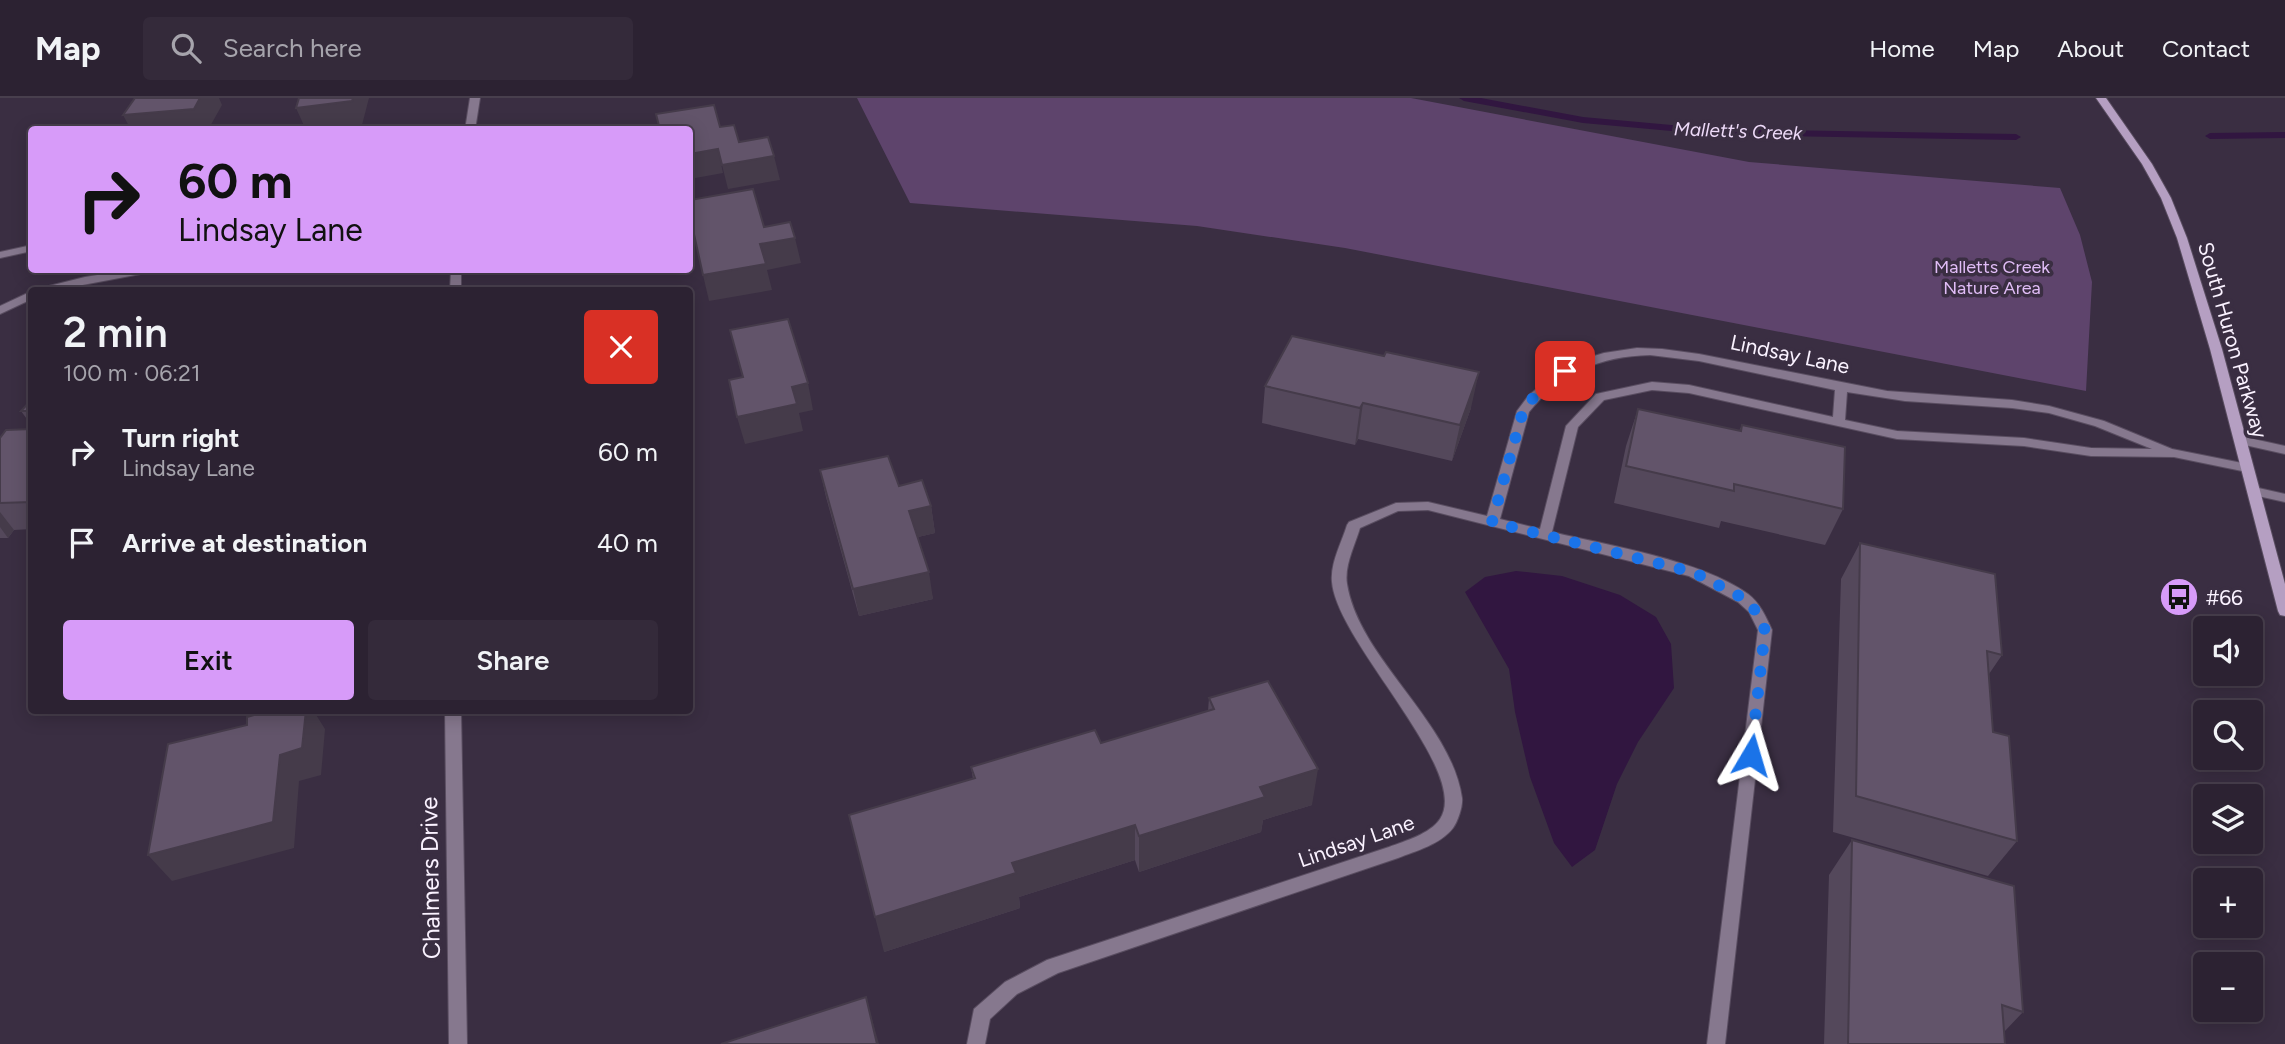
<!DOCTYPE html>
<meta charset="utf-8">
<style>
:root{--surface:#2c2232;--page:#342a3a;--text:#f1f3f6;--muted:#a6a4ac;--line:#483f4d;--accent:#d79bf9}
body{margin:0;font-family:Figtree,sans-serif;background:var(--page);color:var(--text);height:100vh;display:flex;flex-direction:column;font-size:26px;white-space:nowrap}
*{box-sizing:border-box;margin:0}
p{font-size:23px;color:var(--muted)}
.icon{flex:none;width:38px;height:38px;fill:none;stroke:currentColor;stroke-width:2;stroke-linecap:round;stroke-linejoin:round}
.map{position:relative;flex:1;overflow:hidden}
.drawer{position:absolute;left:28px;top:189px;width:665px;height:427px;display:flex;flex-direction:column;background:var(--surface);border-radius:7px;box-shadow:0 4px 18px #0003,0 0 0 2px var(--line)}
.drawer>*{flex:none}
.guide{position:absolute;left:28px;top:28px;width:665px;height:147px;border-radius:7px;box-shadow:0 4px 18px #0003,0 0 0 2px var(--line);background:#d79bf9;color:#111;overflow:hidden}
.tools{position:absolute;left:2193px;top:518px;display:grid;gap:14px}
.tools a{display:grid;place-items:center;width:70px;height:70px;border-radius:7px;background:var(--surface);box-shadow:0 4px 18px #0003,0 0 0 2px var(--line);font-size:35px}
.pin{position:absolute;display:grid;place-items:center;width:60px;height:60px;color:#fff;margin:-30px;border-radius:14px;box-shadow:0 4px 10px #0006}
.me{position:absolute;width:77px;margin:-38px;rotate:7deg;stroke-linejoin:round;filter:drop-shadow(0 0 5px #0008)}
.turn{display:flex;align-items:center;gap:24px;height:147px;padding:0 35px;font-size:32px}
.turn .icon{width:91px;height:91px;stroke-width:2.5}
.turn b{display:block;font-size:49px;line-height:60px}
.round{display:grid;place-items:center;flex:none;width:74px;height:74px;border-radius:7px;background:var(--page)}
.overview{display:flex;align-items:center;justify-content:space-between;height:119px;padding:0 35px}
h1{font-size:42px;font-weight:600;line-height:52px}
.primary-button{display:flex;gap:14px;margin-top:auto;padding:14px 35px}
.primary-button a{flex:1;height:80px;border-radius:7px;background:var(--accent);color:#111;font-size:28px;font-weight:600;line-height:80px;text-align:center}
.primary-button a+a{background:var(--page);color:var(--text)}
ul{padding:0;list-style:none}
li{display:flex;align-items:center;gap:21px;height:91px;padding:0 35px}
li div{flex:1}
li b{display:block;font-size:26px}
li em{font-style:normal}
header{display:flex;align-items:center;gap:42px;box-sizing:border-box;height:98px;padding:0 35px;background:var(--surface);border-bottom:2px solid var(--line)}
header strong{font-size:33px}
nav{display:flex;gap:38px;margin-inline-start:auto;font-size:24px}
.search{width:490px;height:63px;background:var(--page);display:flex;align-items:center;gap:18px;box-sizing:border-box;padding:0 24px;border-radius:7px;color:var(--muted);font-size:26px}
.map>svg:first-child{display:block}
.green{fill:#5e446c}
.water{fill:#311640}
.lines{fill:none;stroke-linecap:round;stroke-linejoin:round}
.stream{fill:#311640;fill-rule:evenodd}
.street-casing{stroke:#594d60;stroke-width:2}
.secondary-casing{stroke:#594d60;stroke-width:2}
.street{fill:#86788e;fill-rule:evenodd}
.secondary{fill:#b59fc2;fill-rule:evenodd}
.wall{fill:#54485b}
.shaded-wall{fill:#453b4a}
.building{fill:#62546a;stroke:#453b4a;stroke-width:2}
.route{stroke:#1a73e8;stroke-width:12;stroke-dasharray:0 21.6}
.labels{text-anchor:middle;dominant-baseline:central;stroke-width:7;stroke-linejoin:round;paint-order:stroke}
.far-park-label{font-size:18px;fill:#e1bdf7;stroke:#3a2e42}
.far-water-label{font-size:19px;font-style:italic;fill:#eedbf9;stroke:#3a2e42}
.street-label{font-size:21px;fill:#faf2ff;stroke:#3a2e42}
.poi-label{font-size:21px;fill:#faf2ff;stroke:#3a2e42;text-anchor:start}
.near-street-label{font-size:24px;fill:#faf2ff;stroke:#3a2e42}
</style>
<header>
<strong>Map</strong>
<div class="search"><svg class="icon" aria-label="search" viewBox="0 0 24 24"><circle cx="10" cy="10" r="6"/><path d="M15 15l6 6"/></svg>Search here</div>
<nav><a>Home</a><a>Map</a><a>About</a><a>Contact</a></nav>
</header>
<div class="map">
<svg width="2285" height="946" viewBox="0 0 2285 946">
<rect width="100%" height="100%" fill="#3a2e42"/>
<path class="green" d="M857,0h554l338,64 311,26 20,47 12,47 -6,109 -741,-143 -148,-22 -287,-23z"/>
<path class="water" d="M1516,473l46,5 58,19 36,22 15,27 3,44 -36,54 -21,42 -22,66 -23,17 -18,-24 -24,-66 -15,-65 -6,-43 -44,-77 20,-15z"/>
<g class="lines">
<path class="stream" d="M1459,0h22l102,19 133,12 300,5 5,3 -5,3 -300,-5 -133,-12 -119,-22z
M2285,34v6l-75,1 -5,-3 5,-3z"/>
<g class="street-casing">
<path id="street" d="M470,0h10l-5,32h-10z
M32,147v6l-32,7v-6z
M129,172h22l-5,3 -90,17h-17l2,-2 44,-11z
M451,172h10v20h-11z
M32,193v8l-32,15v-8z
M1637,250l25,1 37,5 188,37 125,9 37,6 55,15 68,28 75,15 6,4 -6,4 -73,-15 -83,-1 -67,-10 -127,-7 -208,-46 -37,-3 -48,10 -26,27 -26,105c58,14 149,28 196,62 12,9 18,23 24,36l-47,414h-18l51,-414 -9,-18 -11,-10 -49,-26 -261,-66 -30,1 -38,17c-5,17 -16,38 -13,56 12,75 104,137 115,214 1,8 -4,23 -9,30 -12,16 -37,23 -55,30l-340,115 -41,21 -27,25 -5,25h-18l7,-35 31,-27 42,-22 342,-113c16,-6 41,-13 51,-28 32,-48 -103,-176 -108,-237 -2,-19 10,-40 15,-57l2,-3 47,-19 32,-1 59,14 30,-105 12,-16 26,-21 29,-15 20,-6zM1650,257l49,6 136,29 -2,27 -144,-32 -37,-3 -56,12 -30,32 -26,103 -40,-10 29,-107c31,-39 72,-56 121,-57zM1847,294l58,9 107,7 37,5 46,13 57,23 -61,-1 -67,-10 -127,-7 -52,-11z
M2240,338l45,10v8l-49,-11 -2,-3 2,-3z
M2254,389l31,7v8l-36,-8 -2,-3z
M445,612h16l6,334h-18z"/>
</g>
<g class="secondary-casing">
<path id="secondary" d="M2096,0h10l46,66 19,34 16,40 35,111 63,235v32l-5,-1 -2,-4 -68,-262 -33,-111 -16,-40 -19,-34z"/>
</g>
<use href="#street" class="street"/>
<use href="#secondary" class="secondary"/>
</g>
<path class="wall" d="M1265,288l206,22 -19,53 -94,-22 -3,6 -93,-22z
M32,301v27l-11,-15z
M1638,311l101,22 3,-6 101,84 -18,36 -104,-24 -2,7 -105,-25 12,-57z
M32,331v100l-18,1 -6,8h-8v-100z
M820,372l79,16 32,20 4,27 -17,4 15,62 -74,17 -33,-119z
M1860,445l142,112 -13,19 4,58 24,109 -29,35 -155,-44 8,-253z
M1209,600l103,107 -49,15 -2,12 -122,40 -4,-12 -116,37 1,11 -136,44 89,-173 -2,-12 130,-24 107,-32z
M1852,742l171,172 -19,20 1,12h-181l5,-169z"/>
<path class="shaded-wall" d="M195,0h24l3,7 -14,25h-77l-8,-15z
M353,0h16l-7,27 -33,5h-23l-10,-22z
M718,51l5,24 -33,6v-25z
M774,58l6,24 -52,9 -6,-24z
M795,140l6,25 -34,7 5,20 -63,11 -6,-26 57,-31z
M1479,274l-8,36 -19,53 8,-36z
M808,285l5,27 -14,3 4,18 -58,13 -8,-27 55,-30z
M1363,305l-5,36 -3,6 5,-37z
M931,408l4,27 -21,5 -5,-27z
M0,414l14,18 -6,8 -8,-11z
M929,474l4,27 -74,17 -6,-27z
M306,612h7l12,19 -4,46 -22,6 -5,67 -122,33 -24,-26z
M1318,671l-6,36 -49,15 -2,12 -122,40v-36l121,-49z
M1135,727v35l-116,37 1,11 -136,44 -9,-35 137,-54z
M866,899l9,33 4,14h-2z"/>
<path class="building" d="M135,0h65l-6,11 -71,6z
M299,0h54l-1,3 -56,7z
M714,7l6,22 14,-2 5,17 29,-5 6,19 -52,9 -4,-16 -28,5v-24h-30l-4,-16z
M753,91l11,38 26,-5 5,16 -35,6 6,20 -63,11 -13,-59v-16z
M788,221l20,64 -16,4 5,17 -60,13 -8,-37 14,-3 -13,-47z
M1292,238l92,20 2,-4 93,20 -19,53 -97,-22 -3,5 -95,-22z
M32,301v12h-11z
M1638,311l103,22 1,-6 103,22 -2,62 -109,-25v7l-108,-25z
M32,331v73l-32,1v-65l6,-8z
M888,358l11,30 23,-6 9,26 -22,5 20,61 -76,17 -33,-119z
M1860,445l135,31 7,81 -15,-4 6,81 16,4 8,105 -161,-45z
M1268,583l50,88 -58,18 5,10 -126,39 -4,-11 -123,38 4,10 -141,44 -26,-102 126,-37 -4,-11 124,-37 6,13 113,-34 -5,-11z
M273,612h33l-4,38 -22,7 -7,67 -125,33 20,-111 79,-19v-8z
M1852,742l162,46 9,126 -21,-7 3,39h-157z
M866,899l11,47h-156z"/>
<g class="lines">
<path class="route" d="M1565,273l-24,17 -18,23 -31,111 201,50 50,26 11,11 11,21 -14,125"/>
</g>
<defs>
<g id="bus-disc" transform="scale(2.0125)"><circle r="9.5" fill="#d79bf9" stroke="#3a2e42"/><path d="M-5-6H5V4H4V6H2V4H-2V6H-4V4H-5ZM-3.5-4V0h7V-4ZM-3.5 1.2v1.5H-2V1.2ZM2 1.2v1.5H3.5V1.2Z" fill="#111"/></g>
</defs>
<g fill-rule="evenodd">
<use href="#bus-disc" x="2179" y="499"/>
</g>
<g class="labels">
<g class="far-park-label">
<text x="1992" y="169">Malletts Creek<tspan x="1992" dy="21">Nature Area</tspan></text>
</g>
<g class="far-water-label">
<text transform="translate(1738 33) rotate(2)">Mallett's Creek</text>
</g>
<g class="street-label">
<text transform="translate(2233 242) rotate(74)">South Huron Parkway</text>
<text transform="translate(1790 256) rotate(12)">Lindsay Lane</text>
<text transform="translate(1356 743) rotate(-19)">Lindsay Lane</text>
</g>
<g class="poi-label">
<text x="2206" y="499">#66</text>
</g>
<g class="near-street-label">
<text transform="translate(430 780) rotate(-91)">Chalmers Drive</text>
</g>
</g>
</svg>
<div class="tools">
<a><svg class="icon" aria-label="sound" viewBox="0 0 24 24"><path d="M4 9h4l5-4v14l-5-4H4zM17 9q2 3 0 6"/></svg></a>
<a><svg class="icon" aria-label="search" viewBox="0 0 24 24"><circle cx="10" cy="10" r="6"/><path d="M15 15l6 6"/></svg></a>
<a><svg class="icon" aria-label="layers" viewBox="0 0 24 24"><path d="M12 4l9 5-9 5-9-5zM3 14l9 5 9-5"/></svg></a>
<a>+</a>
<a>−</a>
</div>
<div class="pin" style="left:1565px;top:273px;background:#d93025"><svg class="icon" aria-label="arrive" viewBox="0 0 24 24"><path d="M6 21V4h12l-3 4 3 4H6"/></svg></div>
<svg class="me" style="left:1751px;top:657px" viewBox="-20 -20 40 40"><path d="M0-17L14 15 0 8-14 15z" fill="#1a73e8" stroke="#fff" stroke-width="4"/></svg>
<div class="guide">
<div class="turn"><svg class="icon" aria-label="right" viewBox="0 0 24 24"><path d="M7 20v-9h11M14 6l5 5-5 5"/></svg><div><b>60 m</b>Lindsay Lane</div></div>
</div>
<section class="drawer">
<div class="overview"><div><h1>2 min</h1><p>100 m · 06:21</p></div><a class="round" style="background:#d93025;color:#fff"><svg class="icon" aria-label="close" viewBox="0 0 24 24"><path d="M6 6l12 12M18 6L6 18"/></svg></a></div>
<ul>
<li><svg class="icon" aria-label="right" viewBox="0 0 24 24"><path d="M7 20v-9h11M14 6l5 5-5 5"/></svg><div><b>Turn right</b><p>Lindsay Lane</p></div><em>60 m</em></li>
<li><svg class="icon" aria-label="arrive" viewBox="0 0 24 24"><path d="M6 21V4h12l-3 4 3 4H6"/></svg><div><b>Arrive at destination</b></div><em>40 m</em></li>
</ul>
<div class="primary-button"><a>Exit</a><a>Share</a></div>
</section>
</div>
